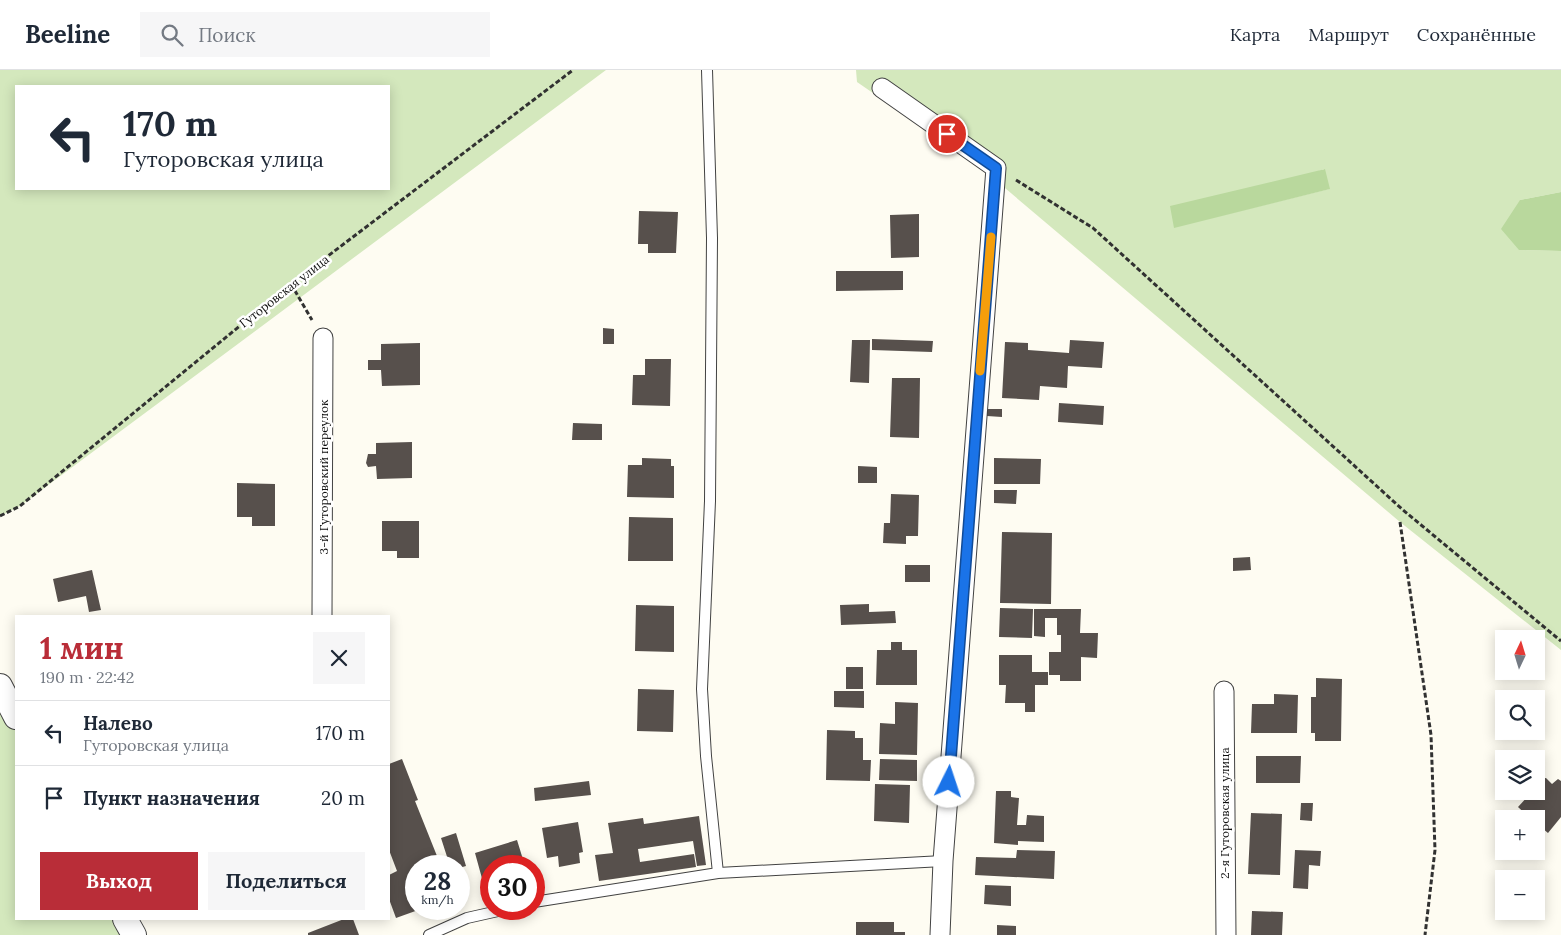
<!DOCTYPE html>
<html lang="ru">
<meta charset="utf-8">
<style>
:root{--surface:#fff;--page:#f6f6f7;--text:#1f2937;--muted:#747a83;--line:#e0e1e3;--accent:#b92d38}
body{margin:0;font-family:Lora,serif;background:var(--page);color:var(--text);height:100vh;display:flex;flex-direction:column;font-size:19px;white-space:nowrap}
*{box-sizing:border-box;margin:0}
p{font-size:16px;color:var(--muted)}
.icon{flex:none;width:28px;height:28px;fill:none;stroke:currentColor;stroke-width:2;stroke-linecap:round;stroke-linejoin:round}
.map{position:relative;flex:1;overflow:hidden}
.panel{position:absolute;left:15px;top:545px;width:375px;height:305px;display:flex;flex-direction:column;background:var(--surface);border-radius:0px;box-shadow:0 2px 12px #0003}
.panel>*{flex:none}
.banner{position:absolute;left:15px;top:15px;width:375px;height:105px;border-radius:0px;box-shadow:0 2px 12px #0003;background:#fff;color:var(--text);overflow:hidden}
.needle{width:32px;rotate:4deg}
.buttons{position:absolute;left:1495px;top:560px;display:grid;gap:10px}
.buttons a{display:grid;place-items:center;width:50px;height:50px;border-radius:0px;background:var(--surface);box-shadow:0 2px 12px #0003;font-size:25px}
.speed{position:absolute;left:405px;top:785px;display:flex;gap:10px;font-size:25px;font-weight:700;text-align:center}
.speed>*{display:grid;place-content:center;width:65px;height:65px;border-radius:50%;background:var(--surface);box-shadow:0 2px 12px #0003;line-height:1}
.speed small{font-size:12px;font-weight:400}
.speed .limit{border:8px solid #d22;background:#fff;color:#111}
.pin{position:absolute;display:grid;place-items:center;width:42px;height:42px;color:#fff;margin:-21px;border:2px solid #fff;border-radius:50%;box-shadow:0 1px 5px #0007}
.me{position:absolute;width:55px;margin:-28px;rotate:4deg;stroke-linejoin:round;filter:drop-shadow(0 0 4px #0008)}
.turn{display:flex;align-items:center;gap:18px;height:105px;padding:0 25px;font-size:22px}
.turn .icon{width:65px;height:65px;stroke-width:2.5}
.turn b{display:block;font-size:35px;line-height:42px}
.round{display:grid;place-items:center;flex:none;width:52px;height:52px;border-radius:0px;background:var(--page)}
.summary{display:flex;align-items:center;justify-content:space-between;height:85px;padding:0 25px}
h1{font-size:30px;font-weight:800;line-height:38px;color:var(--accent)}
.primary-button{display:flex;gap:10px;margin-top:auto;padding:10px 25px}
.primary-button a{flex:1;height:58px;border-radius:0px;background:var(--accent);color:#fff;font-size:20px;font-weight:800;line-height:58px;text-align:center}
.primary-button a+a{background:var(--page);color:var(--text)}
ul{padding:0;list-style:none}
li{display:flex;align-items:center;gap:15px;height:65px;padding:0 25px;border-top:1px solid var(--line)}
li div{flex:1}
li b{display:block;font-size:19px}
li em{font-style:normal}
header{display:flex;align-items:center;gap:30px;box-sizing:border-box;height:70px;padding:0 25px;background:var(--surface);border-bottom:1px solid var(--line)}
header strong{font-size:24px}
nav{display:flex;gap:28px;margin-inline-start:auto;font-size:18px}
.search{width:350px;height:45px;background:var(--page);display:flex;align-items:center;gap:12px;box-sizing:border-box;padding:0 18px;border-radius:0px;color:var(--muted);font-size:19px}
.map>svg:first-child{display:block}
.green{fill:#d4e8bd;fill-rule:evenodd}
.forest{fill:#b9d89d}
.building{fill:#57504c}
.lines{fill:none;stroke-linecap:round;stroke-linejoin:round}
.service-casing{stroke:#424242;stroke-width:12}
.minor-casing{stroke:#424242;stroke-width:21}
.tertiary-casing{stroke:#424242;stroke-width:26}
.path{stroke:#313131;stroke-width:3;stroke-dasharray:5 2.5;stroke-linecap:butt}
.service{stroke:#fff;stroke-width:10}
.minor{stroke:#fff;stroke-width:19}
.tertiary{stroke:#fff;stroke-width:24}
.route-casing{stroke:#114b97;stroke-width:12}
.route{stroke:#1a73e8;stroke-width:9}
.slow{stroke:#f59e0b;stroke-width:9}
.labels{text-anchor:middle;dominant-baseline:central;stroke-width:5;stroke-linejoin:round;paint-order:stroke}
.street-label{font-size:12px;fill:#0f0f0f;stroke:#fff}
</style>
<header>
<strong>Beeline</strong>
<div class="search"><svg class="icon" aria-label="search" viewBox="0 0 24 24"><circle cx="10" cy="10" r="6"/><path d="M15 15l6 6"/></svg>Поиск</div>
<nav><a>Карта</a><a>Маршрут</a><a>Сохранённые</a></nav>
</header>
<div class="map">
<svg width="1561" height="865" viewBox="0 0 1561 865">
<rect width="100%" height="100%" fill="#fefcf2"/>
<path class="green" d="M0,0h606l-586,436 -20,10zM389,16v103h-373v-103z
M856,0h705v122l-41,8 -1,50 42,1v399l-161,-128 -420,-355 -123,-85zM1324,99l5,20 -155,38z
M0,614l16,27v208h122l9,16h-147z"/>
<path class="forest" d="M1325,99l5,20 -156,39 -4,-22z
M1561,122v59l-42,-1 -18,-21 19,-29z"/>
<path class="building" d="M639,141l39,1 -2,41h-28v-9h-10z
M919,144v43l-28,1 -1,-43z
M836,201h67v19l-67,1z
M603,258l11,1v15h-11z
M872,269l61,2 -1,11 -60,-2z
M852,270h18l-1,43 -19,-1z
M1070,270l34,2 -2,26 -34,-2 -1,22 -27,-2 -1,14 -37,-2 3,-56 23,1v7l41,3z
M420,273v42l-38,1 -1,-16h-13v-10h13v-16z
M645,289h26l-1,47 -38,-1 1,-30h12z
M892,308h28l-1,60 -29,-1z
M1059,333l45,3 -1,19 -45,-3z
M987,339h15v8l-15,-1z
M573,353l29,1v16h-30z
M412,372v36l-35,1 -1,-13 -8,1 -2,-4 2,-9h8v-11z
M642,388l29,1v7h3v32l-47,-1 1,-32h14z
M994,388l47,1 -1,25h-46z
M858,396l19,1v16h-19z
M237,413l38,1v42h-23v-9h-15z
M994,420h23l-1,14 -22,-1z
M891,424l28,1 -1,41h-12v8l-23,-1 1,-20h6z
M629,447l44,1v43h-45z
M382,451h37v37h-22v-7h-15z
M1002,462l50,1 -1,71 -51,-1z
M1250,487l1,13 -18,1v-13z
M905,495h25v17h-25z
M92,500l9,40 -12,2 -3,-16 -28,6 -5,-23z
M869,534v8l26,-1 1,12 -55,2 -1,-20z
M636,535l38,1v46l-39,-1z
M1000,538l33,1 -1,29 -33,-1z
M1034,539h47l-1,24h18l-1,25 -16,-1v24h-21v-6h-11v-23h12v-17h-4v-17h-12v19l-11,-1z
M891,572h11v8h15v35h-41l1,-35h14z
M999,585h33v17h16v13h-13v27h-10v-9h-20l1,-18h-7z
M846,597h17v22h-17z
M1316,608l26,1 -1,62h-26v-8h-4v-36h5z
M638,619l36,1 -1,42 -36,-1z
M834,621h30v17l-30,-1z
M1274,624l24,1 -1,38h-46l1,-29h22z
M895,632l23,1 -1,52 -38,-1 1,-31 15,1z
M827,660l28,1v7h8v22h8l-1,21 -44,-1z
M1256,686h45l-1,27h-44z
M402,689l16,41 -3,1 26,65h-25v43h5l-25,9 -7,-19v-24l8,-4 -8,-21v-86z
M880,689l37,1v21l-38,-1z
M1546,708l6,6 6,-5 3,2v36l-13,16 -12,-10v-4h-5l-13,-12 12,-13 -1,-3h7v-12z
M589,711l2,14 -56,6 -1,-13z
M875,714l35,1 -1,38 -35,-2z
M996,721h15v6l8,1 -2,27h9l1,-10 17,1v26l-26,-1v4l-24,-2z
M1301,733h12l-1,18 -12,-1z
M1251,743l31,1 -2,61 -32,-1z
M699,746l7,49 -9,1 -4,-25 -55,8 2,13 54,-8 2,13 -97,14 -4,-26 18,-2 -5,-30 35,-5 1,6z
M578,752l5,30 -4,1 1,10 -21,4 -1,-11 -11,2 -5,-30z
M456,763l10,33 -7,2v-2h-9l-9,-28z
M517,770l8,26h-34v13l-8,3 -8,-29z
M1017,780l38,1 -1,28 -79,-4 1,-18 40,1z
M1295,780l26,1 -1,15 -11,-1 -1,24 -15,-1z
M985,815l26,1v20l-27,-2z
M1252,841l31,1 -1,23h-31z
M344,849h9l6,16h-51v-2z
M856,852h38v10h11v3h-49z
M997,855l19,1v9h-19z"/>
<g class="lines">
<g class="service-casing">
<path id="service" d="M707,0l5,168 -2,263 -8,188 4,67 12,117
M534,832l184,-29 225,-12
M429,865l38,-17 40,-9"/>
</g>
<g class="minor-casing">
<path id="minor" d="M882,18l114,80 -53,693 -3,74
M322,546l1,-278
M1224,621l2,244"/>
</g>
<g class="tertiary-casing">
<path id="tertiary" d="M0,616l16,31
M125,849l9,16"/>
</g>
<path class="path" d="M1016,110l77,48 310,282 158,131
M291,214l21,36
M0,446l20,-10 271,-222 282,-214
M1400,452l31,213 4,115 -10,85"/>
<use href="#service" class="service"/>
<use href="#minor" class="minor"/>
<use href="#tertiary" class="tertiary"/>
</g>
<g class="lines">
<g class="route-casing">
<path id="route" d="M947,64l49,34 -47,614"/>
</g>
<use href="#route" class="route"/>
<path class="slow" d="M980,301l11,-134"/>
</g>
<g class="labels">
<g class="street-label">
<text transform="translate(284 221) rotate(-38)">Гуторовская улица</text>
<text transform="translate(323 407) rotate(-90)">3-й Гуторовский переулок</text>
<text transform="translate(1224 743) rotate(-90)">2-я Гуторовская улица</text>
</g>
</g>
</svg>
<div class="buttons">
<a><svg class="needle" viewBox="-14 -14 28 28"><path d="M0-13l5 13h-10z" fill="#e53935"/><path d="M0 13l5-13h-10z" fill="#747a83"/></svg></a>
<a><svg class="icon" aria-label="search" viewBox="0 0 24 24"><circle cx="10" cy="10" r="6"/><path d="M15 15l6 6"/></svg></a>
<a><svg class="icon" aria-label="layers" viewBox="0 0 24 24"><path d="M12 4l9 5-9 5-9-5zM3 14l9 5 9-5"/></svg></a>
<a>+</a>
<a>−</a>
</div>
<div class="speed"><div>28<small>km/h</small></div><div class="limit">30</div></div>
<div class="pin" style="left:947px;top:64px;background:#d93025"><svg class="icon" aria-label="arrive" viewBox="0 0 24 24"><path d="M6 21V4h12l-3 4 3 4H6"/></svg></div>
<svg class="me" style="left:949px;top:712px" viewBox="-20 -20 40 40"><circle r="19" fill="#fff"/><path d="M0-13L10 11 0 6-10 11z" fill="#1a73e8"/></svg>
<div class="banner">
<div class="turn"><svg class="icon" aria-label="left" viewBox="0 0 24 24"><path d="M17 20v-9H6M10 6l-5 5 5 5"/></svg><div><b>170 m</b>Гуторовская улица</div></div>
</div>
<section class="panel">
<div class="summary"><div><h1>1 мин</h1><p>190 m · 22:42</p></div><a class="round"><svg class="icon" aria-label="close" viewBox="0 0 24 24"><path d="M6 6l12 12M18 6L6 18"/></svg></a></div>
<ul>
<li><svg class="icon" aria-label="left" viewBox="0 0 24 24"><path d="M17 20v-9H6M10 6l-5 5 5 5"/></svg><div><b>Налево</b><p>Гуторовская улица</p></div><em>170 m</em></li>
<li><svg class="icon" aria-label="arrive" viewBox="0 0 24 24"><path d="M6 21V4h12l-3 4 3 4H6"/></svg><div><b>Пункт назначения</b></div><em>20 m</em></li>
</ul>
<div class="primary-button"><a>Выход</a><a>Поделиться</a></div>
</section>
</div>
